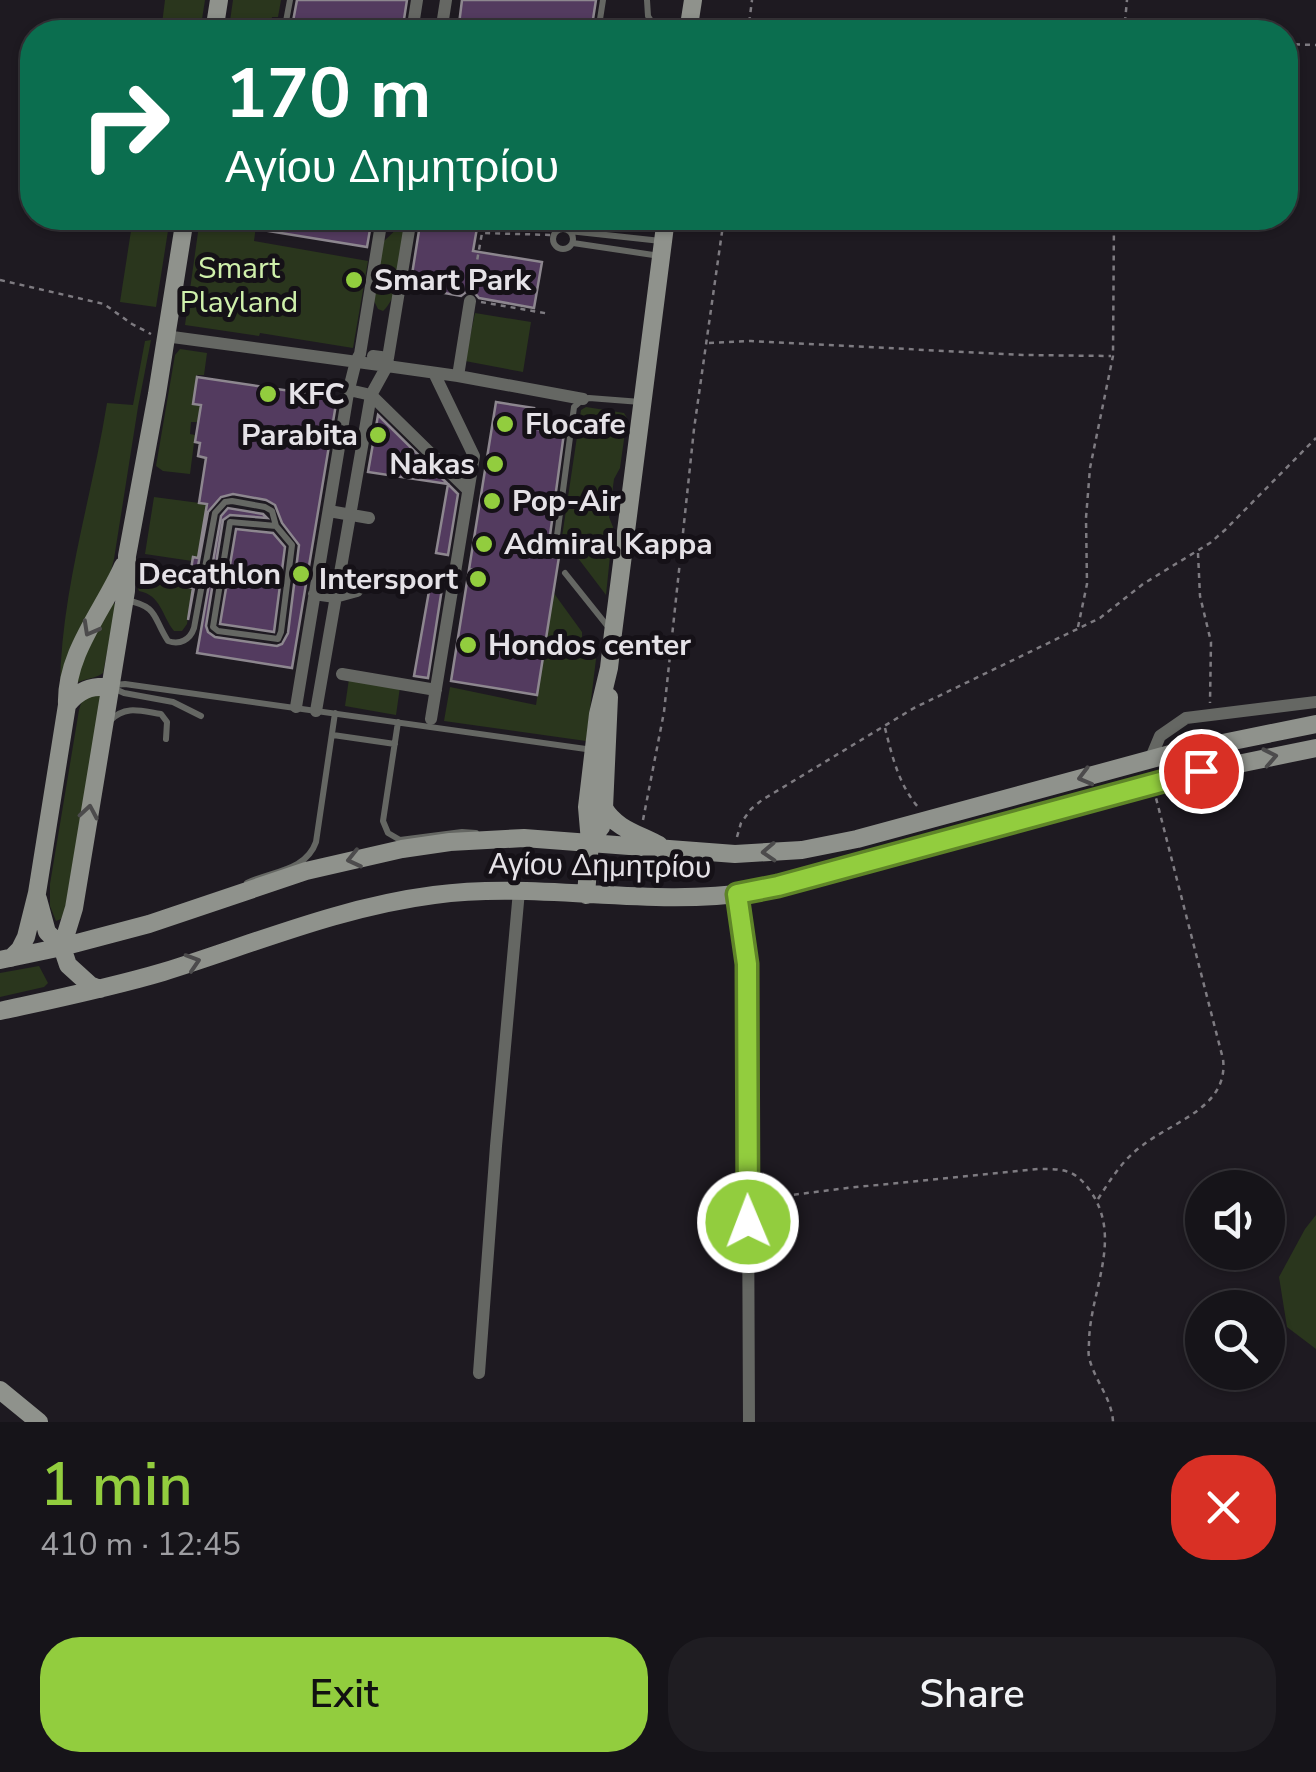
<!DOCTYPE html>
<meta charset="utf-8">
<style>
:root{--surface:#161419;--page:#1f1d22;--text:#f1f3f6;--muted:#9e9ea2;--line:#353338;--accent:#92cd3e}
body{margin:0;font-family:"Nunito Sans",sans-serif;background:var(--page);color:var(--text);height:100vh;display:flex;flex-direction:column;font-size:38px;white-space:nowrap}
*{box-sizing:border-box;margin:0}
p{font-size:32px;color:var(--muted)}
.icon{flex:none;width:55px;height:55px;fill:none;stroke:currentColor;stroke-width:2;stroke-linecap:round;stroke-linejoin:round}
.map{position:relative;height:1422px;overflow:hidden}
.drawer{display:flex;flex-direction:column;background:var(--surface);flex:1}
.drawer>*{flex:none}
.guide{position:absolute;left:20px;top:20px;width:1278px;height:210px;border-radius:40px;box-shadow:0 2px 8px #0004,0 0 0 2px var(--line);background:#0b6e4f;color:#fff;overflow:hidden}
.buttons{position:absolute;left:1185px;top:1170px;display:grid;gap:20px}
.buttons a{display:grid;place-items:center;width:100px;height:100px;border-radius:50%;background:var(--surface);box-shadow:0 2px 8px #0004,0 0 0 2px var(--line);font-size:50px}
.pin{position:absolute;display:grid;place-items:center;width:85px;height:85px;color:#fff;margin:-42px;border:5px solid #fff;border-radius:50%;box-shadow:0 2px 10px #0007}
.me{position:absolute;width:110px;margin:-55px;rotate:359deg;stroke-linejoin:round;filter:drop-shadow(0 0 8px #0008)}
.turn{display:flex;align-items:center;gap:35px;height:210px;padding:0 40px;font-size:45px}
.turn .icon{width:130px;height:130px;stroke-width:2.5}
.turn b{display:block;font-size:70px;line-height:85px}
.round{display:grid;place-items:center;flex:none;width:105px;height:105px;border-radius:40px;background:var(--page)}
.overview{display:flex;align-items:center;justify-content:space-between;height:170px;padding:0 40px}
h1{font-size:60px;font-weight:600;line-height:75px;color:var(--accent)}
.action{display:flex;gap:20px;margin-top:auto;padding:20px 40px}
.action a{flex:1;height:115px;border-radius:40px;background:var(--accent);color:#111;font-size:40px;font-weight:600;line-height:115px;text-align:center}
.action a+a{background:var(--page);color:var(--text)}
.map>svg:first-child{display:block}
.green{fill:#2a361d}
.building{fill:#533b5f;stroke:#8d878f;stroke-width:2.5}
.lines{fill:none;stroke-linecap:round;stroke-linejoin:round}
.path{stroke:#7e7b81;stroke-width:2.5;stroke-dasharray:5 5;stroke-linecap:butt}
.lane{stroke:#656763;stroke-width:6}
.street{stroke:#656763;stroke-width:12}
.secondary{stroke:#8f928c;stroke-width:18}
.oneway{stroke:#4c4b4c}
.route-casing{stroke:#5f8528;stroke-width:25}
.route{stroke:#92cd3e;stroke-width:18}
.poi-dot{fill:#92cd3e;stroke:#151117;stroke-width:4}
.labels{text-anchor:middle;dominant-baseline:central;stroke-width:10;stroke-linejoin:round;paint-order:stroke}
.park-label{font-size:30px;fill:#cff0ab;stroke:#151117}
.poi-label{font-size:30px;font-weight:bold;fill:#e5e2e7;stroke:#151117;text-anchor:start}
.street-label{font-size:30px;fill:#e5e2e7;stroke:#151117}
</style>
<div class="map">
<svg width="1316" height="1422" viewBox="0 0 1316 1422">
<rect width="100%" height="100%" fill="#1e1a21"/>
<path class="green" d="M165,0h40l-5,32h-39z
M233,0h48l-3,17h-6l-2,14 -23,1v-5l-11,-1 -1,3 -6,-1z
M133,218h37l-14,89 -36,-5z
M200,218h57l-3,23 114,20 -15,87 -93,-15 -1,3 -74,-11z
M400,226h4c-3,23 -3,70 -21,85l-5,-2 -6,-12 12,-56z
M475,313l56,9 -8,50 -58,-11z
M151,340l-13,67 -24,152 -4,16 -50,112c1,-96 32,-190 47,-284l26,2 12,-64z
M180,349l27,4 -3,22h-7l-4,29 7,2 -2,16h-7l-1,12 5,1 -5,39 -27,-3 -7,-5 19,-111z
M586,407l38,6 3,5 -7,50 -6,11 -5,38 4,10 -7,68 -44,-58 19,-127z
M154,497l53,7 -9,54 -5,-1 -1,4 -47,-7z
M141,579l52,8 -6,37 -5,7h-8c-12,-15 -13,-36 -35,-40l-2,-5z
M553,592l29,40v12l8,2 6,13 -10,82 -142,-20 6,-34 86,18z
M112,602l4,3 -13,68c-9,7 -21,5 -30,12l2,-10z
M349,679l51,8 -4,28 -51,-9z
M92,695l8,1 1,2 -36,211 -4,10 -5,2 -6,-15v-22l29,-174 3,-10z
M39,966l9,17 -4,4 -44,10v-24z
M1316,1215v134l-29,-22 -8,-50 26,-48z"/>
<path class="building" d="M297,0h110l-5,32h-111z
M462,0h134l-5,32h-133z
M258,218h114l-5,29 -111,-18z
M421,218h17l-1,2 40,8 -4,23 69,11 -8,46 -55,-10 -6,-7 -7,1 -5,4 -51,-9z
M197,377l140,21 -45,270 -95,-15 24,-137 7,-8 35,6 4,4 -37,-3 -7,5 -17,106 2,6 7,5 62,9 5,-2 6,-11 11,-88 -17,-22 -7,-18 -9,-5 -33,-6 -12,3 -13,15 -20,108 5,-32 -5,-1 5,-30 5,1 9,-54 -8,-1 7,-45 -8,-2 2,-13 -5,-1 6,-37 -8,-1z
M496,402l38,6 -4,20 34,5 -16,117 4,7h7l-22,138 -86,-14z
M378,415l80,79 -10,61 -12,-2 12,-69 -80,-12z
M236,529l37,4 12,14 -11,85 -54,-8z
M431,580l12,2 -15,96 -14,-2z"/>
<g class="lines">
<path class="path" d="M748,32l4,-32
M1124,32l3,-32
M1285,44l31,1
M0,280l104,24 28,20 19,10
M472,289l10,-56 70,2
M481,302l69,12
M709,343l42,-2 272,14 88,1
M1198,553l2,43 11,46 -1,61
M470,569l18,3
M1078,627l9,-43 -1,-66 4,-50 23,-112 1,-138
M885,728c7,28 14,57 33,79
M643,820l21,-108 30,-283 30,-211
M737,837l4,-14 10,-14 11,-9 152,-92 186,-90 43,-34 67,-41 15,-13 91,-92
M764,1196h20l63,-8 191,-19c26,0 37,0 53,23 32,47 -1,99 -2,150 0,5 -1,10 0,15 5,23 23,41 24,65
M1098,1199c13,-20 25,-40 45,-54 31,-24 86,-38 80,-86l-67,-261"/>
<path class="lane" d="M647,0l1,16 10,16
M284,32l6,-32
M598,32l5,-32
M523,218l16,2 25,9 2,-11
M553 239a10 10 0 1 1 20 0a10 10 0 1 1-20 0Z
M569,231l92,10
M573,243l87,13
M555,551l19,-144 8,-7 7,-2 52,4
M565,573l44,55
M126,600c33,7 26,16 42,41 12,4 22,-1 26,-13l21,-115 10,-11 7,-1 33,6 7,4 4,15 16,19 -11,87 -3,7 -60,-8 -5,-4 17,-105 46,4
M115,685l10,-1 468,66
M115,689l9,4 49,9 28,14
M111,720c14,-15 30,-9 50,-6l6,8 -1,17
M398,722l-15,99 5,12 12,7 62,-8 14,1
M333,735l62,9
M247,883c25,-12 59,-12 69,-41l19,-129"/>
<path class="street" d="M412,32l5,-32
M441,32l5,-32
M165,336l222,30 -16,29 -55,316
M373,356l15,2 23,-140
M388,362l-1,4 71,10 12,-75
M458,376l125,23
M349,390l22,5 97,95
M329,511l40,7
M314,594l21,3 22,-6
M342,674l94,16
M296,707l52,-314 8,-32 4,-7 22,-136
M431,719l43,-263 -40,-83
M1150,760l10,-24 26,-18 130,-16
M737,894l10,69 2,459
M479,1373l17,-227 23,-255"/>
<path class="secondary" d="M214,32l5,-32
M688,32l5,-32
M67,705c12,-15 23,-19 42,-18
M604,808c12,21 35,26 55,37
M590,842l11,-15 3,-19 5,-111
M586,895l4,-53 -3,-35 11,-93 11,-46 4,-35 53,-415
M38,899l9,33 15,15 6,18 22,20 10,4
M62,947l12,-39 23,-139 29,-178 1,-35 30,-162 28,-176
M11,958l9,-9 6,-12 11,-44 30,-188c-2,-51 36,-94 56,-139
M0,960l62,-13 87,-23 157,-53 96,-22 48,-7 74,-4 211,16 67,-4 55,-11 317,-86 142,-29
M0,1011c55,-12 109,-23 163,-39 90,-28 177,-65 271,-77 106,-14 213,13 319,-3l427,-116 136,-28
M0,1390l39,32"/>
</g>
<defs><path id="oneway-chevron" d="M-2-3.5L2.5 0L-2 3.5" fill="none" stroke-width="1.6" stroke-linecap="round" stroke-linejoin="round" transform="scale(2.5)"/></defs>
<g class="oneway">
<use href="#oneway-chevron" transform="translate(90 629) rotate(119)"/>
<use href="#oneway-chevron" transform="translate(1270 757) rotate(-11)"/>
<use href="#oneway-chevron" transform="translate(1085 777) rotate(165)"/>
<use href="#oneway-chevron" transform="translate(89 812) rotate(-80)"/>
<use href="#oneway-chevron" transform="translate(769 852) rotate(177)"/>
<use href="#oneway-chevron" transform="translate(354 859) rotate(167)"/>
<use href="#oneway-chevron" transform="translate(193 962) rotate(-18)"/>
</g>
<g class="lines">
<g class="route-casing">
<path id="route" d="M748,1222l-1,-258 -10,-70 41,-8 423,-115"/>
</g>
<use href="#route" class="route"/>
</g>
<g class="poi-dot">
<circle cx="354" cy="280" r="10"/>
<circle cx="268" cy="394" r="10"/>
<circle cx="505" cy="424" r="10"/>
<circle cx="378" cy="435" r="10"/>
<circle cx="495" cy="464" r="10"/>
<circle cx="492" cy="501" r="10"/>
<circle cx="484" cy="544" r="10"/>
<circle cx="301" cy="574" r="10"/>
<circle cx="478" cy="579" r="10"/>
<circle cx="468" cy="645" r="10"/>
</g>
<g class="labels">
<g class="park-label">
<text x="239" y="268">Smart<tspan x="239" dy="34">Playland</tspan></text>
</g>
<g class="poi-label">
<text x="374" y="280">Smart Park</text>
<text x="288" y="394">KFC</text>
<text x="525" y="424">Flocafe</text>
<text x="358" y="435" text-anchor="end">Parabita</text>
<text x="475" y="464" text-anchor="end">Nakas</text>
<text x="512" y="501">Pop-Air</text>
<text x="504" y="544">Admiral Kappa</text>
<text x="281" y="574" text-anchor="end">Decathlon</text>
<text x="458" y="579" text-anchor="end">Intersport</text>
<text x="488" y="645">Hondos center</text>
</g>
<g class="street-label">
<text transform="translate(600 866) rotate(1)">Αγίου Δημητρίου</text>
</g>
</g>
</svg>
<div class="buttons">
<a><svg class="icon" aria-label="sound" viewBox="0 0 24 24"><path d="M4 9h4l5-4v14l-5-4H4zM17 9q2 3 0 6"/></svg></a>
<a><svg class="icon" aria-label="search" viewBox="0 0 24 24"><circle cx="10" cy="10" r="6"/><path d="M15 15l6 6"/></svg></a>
</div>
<div class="pin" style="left:1201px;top:771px;background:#d93025"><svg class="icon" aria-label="arrive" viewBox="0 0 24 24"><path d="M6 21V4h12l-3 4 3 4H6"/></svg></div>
<svg class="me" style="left:748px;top:1222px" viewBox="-20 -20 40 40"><circle r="17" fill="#92cd3e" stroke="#fff" stroke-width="3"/><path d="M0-11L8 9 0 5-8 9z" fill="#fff"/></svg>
<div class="guide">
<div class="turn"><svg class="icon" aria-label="right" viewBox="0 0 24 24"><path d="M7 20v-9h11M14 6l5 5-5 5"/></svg><div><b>170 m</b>Αγίου Δημητρίου</div></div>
</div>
</div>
<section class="drawer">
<div class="overview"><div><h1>1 min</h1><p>410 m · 12:45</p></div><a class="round" style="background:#d93025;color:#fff"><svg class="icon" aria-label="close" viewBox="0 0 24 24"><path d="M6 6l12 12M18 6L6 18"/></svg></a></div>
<div class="action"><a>Exit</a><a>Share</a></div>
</section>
